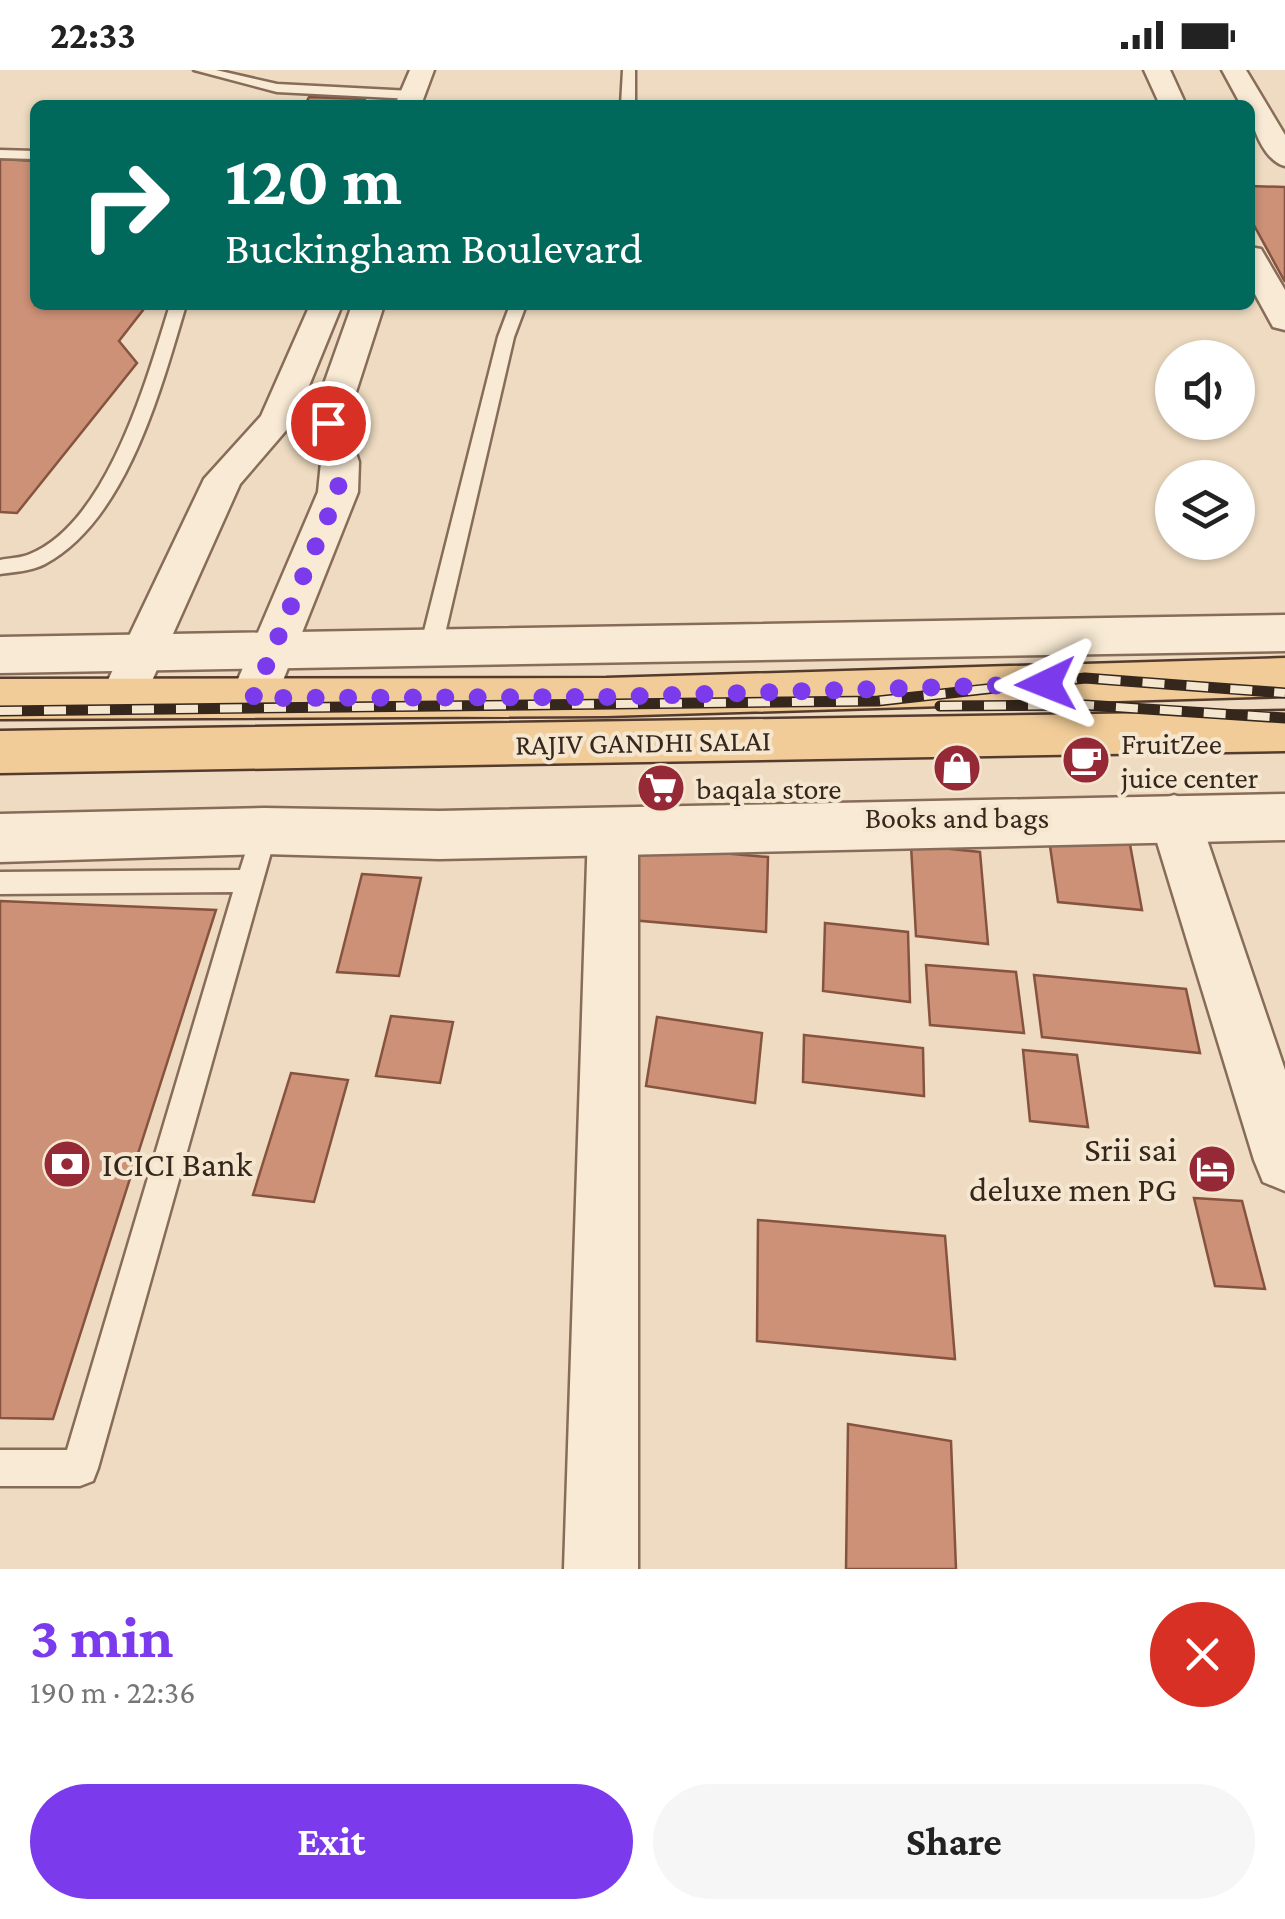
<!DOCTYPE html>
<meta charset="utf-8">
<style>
:root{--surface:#fff;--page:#f6f6f6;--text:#222;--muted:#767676;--accent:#7c3aed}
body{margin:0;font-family:"Crimson Pro",serif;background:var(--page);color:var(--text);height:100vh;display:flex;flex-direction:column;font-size:38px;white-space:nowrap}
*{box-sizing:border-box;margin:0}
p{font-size:32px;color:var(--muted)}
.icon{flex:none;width:55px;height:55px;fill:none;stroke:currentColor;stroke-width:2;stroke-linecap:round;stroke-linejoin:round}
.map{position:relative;height:1499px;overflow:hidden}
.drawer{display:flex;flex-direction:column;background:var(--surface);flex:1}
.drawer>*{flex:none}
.top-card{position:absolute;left:30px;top:30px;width:1225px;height:210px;border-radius:15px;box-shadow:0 2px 8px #0004;background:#00695c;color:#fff;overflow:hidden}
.fabs{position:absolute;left:1155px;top:270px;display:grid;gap:20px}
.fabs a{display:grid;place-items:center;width:100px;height:100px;border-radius:50%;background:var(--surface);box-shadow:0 2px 8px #0004;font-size:50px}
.pin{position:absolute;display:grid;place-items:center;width:85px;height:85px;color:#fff;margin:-42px;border:5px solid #fff;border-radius:50%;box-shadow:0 2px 10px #0007}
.me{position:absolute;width:110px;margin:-55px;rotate:268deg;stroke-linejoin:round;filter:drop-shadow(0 0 8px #0008)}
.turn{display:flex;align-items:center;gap:35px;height:210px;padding:0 30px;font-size:45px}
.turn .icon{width:130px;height:130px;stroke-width:2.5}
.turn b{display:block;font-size:70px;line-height:85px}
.round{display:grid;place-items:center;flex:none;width:105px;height:105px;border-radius:52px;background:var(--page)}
.summary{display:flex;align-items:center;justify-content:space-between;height:170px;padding:0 30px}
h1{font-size:60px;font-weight:700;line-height:75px;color:var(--accent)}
.primary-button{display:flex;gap:20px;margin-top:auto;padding:20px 30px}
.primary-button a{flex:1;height:115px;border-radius:60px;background:var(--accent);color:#fff;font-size:40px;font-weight:700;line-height:115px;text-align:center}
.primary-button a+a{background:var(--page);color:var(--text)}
.status{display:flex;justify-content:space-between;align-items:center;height:70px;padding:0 50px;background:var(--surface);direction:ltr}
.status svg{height:28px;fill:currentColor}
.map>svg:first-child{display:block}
.building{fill:#cc9177;stroke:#86533f;stroke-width:2.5}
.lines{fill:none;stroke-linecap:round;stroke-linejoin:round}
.service-casing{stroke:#876c59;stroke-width:5}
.minor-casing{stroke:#876c59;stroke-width:5}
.tertiary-casing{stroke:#876c59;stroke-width:5}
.primary-casing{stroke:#543b2d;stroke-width:5}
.service{fill:#f8ead4;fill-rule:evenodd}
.minor{fill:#f8ead4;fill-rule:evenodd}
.tertiary{fill:#f8ead4;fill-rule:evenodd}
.primary{fill:#f1cc98;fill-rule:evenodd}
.rail-casing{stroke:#36271d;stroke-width:11}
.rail{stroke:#f5e6d0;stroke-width:8;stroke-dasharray:22;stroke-linecap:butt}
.route{stroke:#7c3aed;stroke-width:18;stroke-dasharray:0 32.4}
.labels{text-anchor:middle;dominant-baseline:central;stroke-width:8;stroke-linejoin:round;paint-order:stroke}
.street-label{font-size:30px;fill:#36271d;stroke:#f5e6d0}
.poi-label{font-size:30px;fill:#36271d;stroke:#f5e6d0;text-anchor:start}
.near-poi-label{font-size:35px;fill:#36271d;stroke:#f5e6d0;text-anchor:end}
</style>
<div class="status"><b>22:33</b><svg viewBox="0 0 49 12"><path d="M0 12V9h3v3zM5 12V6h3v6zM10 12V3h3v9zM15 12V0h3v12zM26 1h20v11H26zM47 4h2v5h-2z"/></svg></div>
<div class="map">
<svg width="1285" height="1499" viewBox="0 0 1285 1499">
<rect width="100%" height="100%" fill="#eedbc1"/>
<path class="building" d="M309,27l56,2 -3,6h-57z
M0,89l35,2v144h112l-28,36 18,22 -120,150 -17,-1z
M1250,116l35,1v95l-35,-64z
M1048,762l81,7 13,71 -84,-8z
M629,775l139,12 -2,75 -146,-13z
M911,775l69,7 8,92 -72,-8z
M362,804l59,4 -22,98 -62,-4z
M0,831l216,9 -163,509 -53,-1z
M825,853l83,9 2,70 -87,-11z
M926,895l90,7 8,61 -94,-8z
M1034,905l152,14 14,64 -158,-16z
M391,946l62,6 -13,61 -64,-7z
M657,947l105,16 -7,70 -109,-17z
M804,965l119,13 1,48 -121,-14z
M1023,980l54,5 11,72 -58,-6z
M291,1003l57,7 -34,122 -61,-7z
M1194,1128l48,3 23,88 -50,-3z
M758,1150l187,16 10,123 -198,-18z
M848,1354l103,17 5,128h-110z"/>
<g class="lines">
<g class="service-casing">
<path id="service" d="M194,0h22l61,14 135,7 6,4 -6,4 -135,-7z
M623,0h12v35h-14z
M0,80l35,1v8l-35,-1z
M170,235h16c-25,83 -59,215 -141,259 -13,7 -31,8 -45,10v-14c9,-2 22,-2 30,-6 78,-32 117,-176 140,-249z
M510,235h16l-12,32 -73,314 -11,8 -11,-8 79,-314z
M264,750l9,3 4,8 -179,637 -5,13 -13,5h-80v-36h67l166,-558 -233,2v-22l240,-2 15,-47z"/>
</g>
<g class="minor-casing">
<path id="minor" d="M410,0h24l-13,35h-26z
M1144,0h26l16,35h-26z
M1222,0h24l39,65v31c-21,-5 -35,-41 -35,-61h-9z
M1250,177l11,2 24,41v40l-12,-3 -23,-42z
M310,235h32l-47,115 -55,64 -102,228 -16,5 -16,-5 -7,-13 105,-220 57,-63z
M352,235h32l-38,118 13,39 -1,30 -82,206 -7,13 -16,5 -16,-5 -7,-13 88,-206 3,-30 -11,-39z
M1174,725l18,6 7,15 86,254v121l-22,-9 -9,-22 -105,-344 7,-15z
M613,740l18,6 7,15v738h-74l24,-738 7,-15z"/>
</g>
<g class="tertiary-casing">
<path id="tertiary" d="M1285,545v36l-1285,22v-36z
M1285,724v46l-846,19 -175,-5 -264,8v-48l264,-6 175,3z"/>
</g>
<g class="primary-casing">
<path id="primary" d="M1285,588v38l-679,20 -606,3v-40l606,-1z
M1285,641v40l-1285,22v-42z"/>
</g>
<use href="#service" class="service"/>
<use href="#minor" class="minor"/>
<use href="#tertiary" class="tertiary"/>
<use href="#primary" class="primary"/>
<g class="rail-casing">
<path id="rail" d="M940,636l145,-1 200,13
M0,641l878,-10 207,-23 200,15"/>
</g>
<use href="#rail" class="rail"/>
</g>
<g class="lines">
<path class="route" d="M328,353l12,39 -2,30 -85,206 353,-1 440,-13"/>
</g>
<defs>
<g id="cafe-disc" transform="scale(2.5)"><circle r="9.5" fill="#952936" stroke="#f5e6d0"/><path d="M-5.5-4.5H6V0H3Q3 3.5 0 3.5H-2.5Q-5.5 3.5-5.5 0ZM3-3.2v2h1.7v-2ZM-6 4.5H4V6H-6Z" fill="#fff"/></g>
<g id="shop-disc" transform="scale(2.5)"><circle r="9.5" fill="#952936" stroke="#f5e6d0"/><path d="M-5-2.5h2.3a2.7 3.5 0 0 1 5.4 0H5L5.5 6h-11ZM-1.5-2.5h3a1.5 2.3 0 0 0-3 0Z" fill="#fff"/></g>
<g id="supermarket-disc" transform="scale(2.5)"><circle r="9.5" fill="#952936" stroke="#f5e6d0"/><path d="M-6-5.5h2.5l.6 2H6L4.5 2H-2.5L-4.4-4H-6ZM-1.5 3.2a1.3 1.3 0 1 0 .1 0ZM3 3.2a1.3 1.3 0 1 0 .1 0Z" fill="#fff"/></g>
<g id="bank-disc" transform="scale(2.5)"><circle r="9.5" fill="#952936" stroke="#f5e6d0"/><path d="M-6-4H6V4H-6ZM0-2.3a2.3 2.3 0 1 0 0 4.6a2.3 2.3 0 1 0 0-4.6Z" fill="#fff"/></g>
<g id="hotel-disc" transform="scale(2.5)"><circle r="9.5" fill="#952936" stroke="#f5e6d0"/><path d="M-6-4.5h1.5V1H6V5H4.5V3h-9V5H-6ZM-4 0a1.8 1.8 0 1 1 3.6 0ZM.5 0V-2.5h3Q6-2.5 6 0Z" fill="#fff"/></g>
</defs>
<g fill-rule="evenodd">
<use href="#cafe-disc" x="1086" y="690"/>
<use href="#shop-disc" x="957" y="698"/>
<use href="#supermarket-disc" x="661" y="718"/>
<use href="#bank-disc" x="67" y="1094"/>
<use href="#hotel-disc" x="1212" y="1099"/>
</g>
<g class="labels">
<g class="street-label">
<text transform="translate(643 672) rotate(-1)">RAJIV GANDHI SALAI</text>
</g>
<g class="poi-label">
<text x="1121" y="673">FruitZee<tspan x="1121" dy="34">juice center</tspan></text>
<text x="696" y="718">baqala store</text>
<text x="957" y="747" text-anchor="middle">Books and bags</text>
</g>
<g class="near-poi-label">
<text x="1177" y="1079">Srii sai<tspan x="1177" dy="40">deluxe men PG</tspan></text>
<text x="102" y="1094" text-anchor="start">ICICI Bank</text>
</g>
</g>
</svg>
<div class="fabs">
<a><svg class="icon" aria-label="sound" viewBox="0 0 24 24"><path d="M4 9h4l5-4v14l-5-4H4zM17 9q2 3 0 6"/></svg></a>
<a><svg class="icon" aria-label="layers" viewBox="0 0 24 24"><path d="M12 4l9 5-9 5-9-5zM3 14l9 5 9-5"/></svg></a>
</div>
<div class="pin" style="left:328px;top:353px;background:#d93025"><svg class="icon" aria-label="arrive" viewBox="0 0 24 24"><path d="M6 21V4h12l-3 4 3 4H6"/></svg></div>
<svg class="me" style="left:1046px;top:614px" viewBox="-20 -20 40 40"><path d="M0-17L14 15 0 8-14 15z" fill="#7c3aed" stroke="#fff" stroke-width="4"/></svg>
<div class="top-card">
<div class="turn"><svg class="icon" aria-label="right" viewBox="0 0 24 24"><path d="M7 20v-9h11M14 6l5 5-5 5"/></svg><div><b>120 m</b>Buckingham Boulevard</div></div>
</div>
</div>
<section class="drawer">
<div class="summary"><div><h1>3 min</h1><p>190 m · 22:36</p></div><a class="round" style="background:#d93025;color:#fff"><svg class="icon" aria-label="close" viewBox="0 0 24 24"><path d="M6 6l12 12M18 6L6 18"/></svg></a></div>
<div class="primary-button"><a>Exit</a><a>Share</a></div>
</section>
